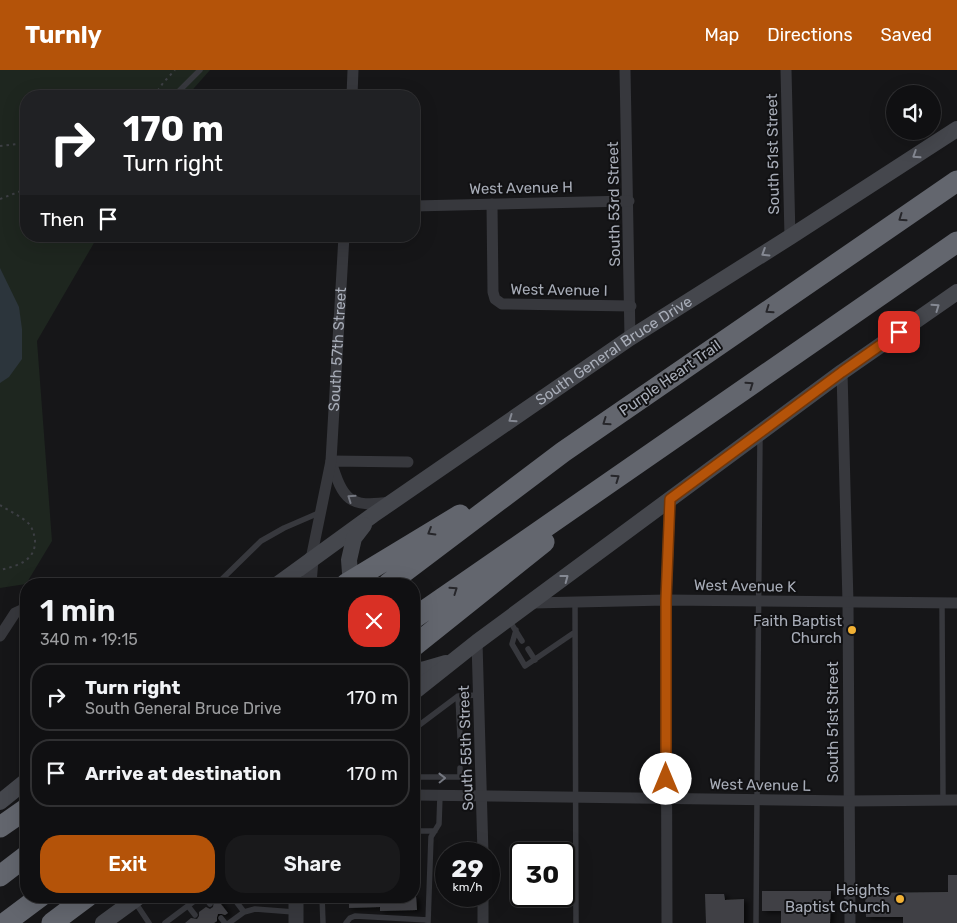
<!DOCTYPE html>
<meta charset="utf-8">
<style>
:root{--surface:#101012;--page:#19191b;--text:#f1f3f6;--muted:#9c9d9f;--line:#303032;--accent:#b45309}
body{margin:0;font-family:Rubik,sans-serif;background:var(--page);color:var(--text);height:100vh;display:flex;flex-direction:column;font-size:19px;white-space:nowrap}
*{box-sizing:border-box;margin:0}
p{font-size:16px;color:var(--muted)}
.icon{flex:none;width:28px;height:28px;fill:none;stroke:currentColor;stroke-width:2;stroke-linecap:round;stroke-linejoin:round}
.map{position:relative;flex:1;overflow:hidden}
.drawer{position:absolute;left:20px;top:508px;width:400px;height:325px;display:flex;flex-direction:column;background:var(--surface);border-radius:20px;box-shadow:0 5px 20px #0002,0 0 0 1px var(--line)}
.drawer>*{flex:none}
.banner{position:absolute;left:20px;top:20px;width:400px;height:152px;border-radius:20px;box-shadow:0 5px 20px #0002,0 0 0 1px var(--line);background:#202124;color:#fff;overflow:hidden}
.buttons{position:absolute;left:886px;top:15px;display:grid;gap:10px}
.buttons a{display:grid;place-items:center;width:55px;height:55px;border-radius:50%;background:var(--surface);box-shadow:0 5px 20px #0002,0 0 0 1px var(--line);font-size:25px}
.speed{position:absolute;left:435px;top:772px;display:flex;gap:10px;font-size:25px;font-weight:700;text-align:center}
.speed>*{display:grid;place-content:center;width:65px;height:65px;border-radius:50%;background:var(--surface);box-shadow:0 5px 20px #0002,0 0 0 1px var(--line);line-height:1}
.speed small{font-size:12px;font-weight:400}
.speed .limit{border:2px solid #111;border-radius:8px;background:#fff;color:#111}
.pin{position:absolute;display:grid;place-items:center;width:42px;height:42px;color:#fff;margin:-21px;border-radius:10px;box-shadow:0 2px 8px #0006}
.me{position:absolute;width:55px;margin:-28px;rotate:0deg;stroke-linejoin:round;filter:drop-shadow(0 0 4px #0008)}
.turn{display:flex;align-items:center;gap:18px;height:105px;padding:0 20px;font-size:22px}
.turn .icon{width:65px;height:65px;stroke-width:2.5}
.turn b{display:block;font-size:35px;line-height:42px}
.then{display:flex;align-items:center;height:48px;padding:0 20px;background:#0003;gap:10px;font-size:19px}
.round{display:grid;place-items:center;flex:none;width:52px;height:52px;border-radius:20px;background:var(--page)}
.headline{display:flex;align-items:center;justify-content:space-between;height:85px;padding:0 20px}
h1{font-size:30px;font-weight:600;line-height:38px}
.button{display:flex;gap:10px;margin-top:auto;padding:10px 20px}
.button a{flex:1;height:58px;border-radius:20px;background:var(--accent);color:#fff;font-size:20px;font-weight:600;line-height:58px;text-align:center}
.button a+a{background:var(--page);color:var(--text)}
ul{padding:0;list-style:none}
li{display:flex;align-items:center;gap:15px;height:68px;margin:0 10px 8px;padding:0 10px;border:2px solid var(--line);border-radius:20px}
li div{flex:1}
li b{display:block;font-size:19px}
li em{font-style:normal}
header{display:flex;align-items:center;gap:30px;box-sizing:border-box;height:70px;padding:0 25px;background:var(--accent);color:#fff}
header strong{font-size:24px}
nav{display:flex;gap:28px;margin-inline-start:auto;font-size:18px}
.map>svg:first-child{display:block}
.green{fill:#1e261f}
.water{fill:#2c353c}
.building{fill:#404145;filter:url(#shadow)}
.lines{fill:none;stroke-linecap:round;stroke-linejoin:round}
.path{stroke:#3d3f44;stroke-width:2;stroke-dasharray:2.5 4;stroke-linecap:butt}
.service{stroke:#37383d;stroke-width:5.5}
.minor{stroke:#37383d;stroke-width:11}
.tertiary{stroke:#37383d;stroke-width:15}
.secondary{stroke:#45474d;stroke-width:16}
.motorway{stroke:#63666e;stroke-width:21}
.oneway{stroke:#858993}
.oneway2{stroke:#26262a}
.oneway3{stroke:#757881}
.route-casing{stroke:#753606;stroke-width:12}
.route{stroke:#b45309;stroke-width:9}
.poi-dot{fill:#f2b134;stroke:#111113;stroke-width:2}
.labels{text-anchor:middle;dominant-baseline:central;stroke-width:4;stroke-linejoin:round;paint-order:stroke}
.street-label{font-size:15px;fill:#a8adb8;stroke:#111113}
.poi-label{font-size:15px;fill:#a8adb8;stroke:#111113;text-anchor:end}
</style>
<header>
<strong>Turnly</strong>
<nav><a>Map</a><a>Directions</a><a>Saved</a></nav>
</header>
<div class="map">
<svg width="957" height="853" viewBox="0 0 957 853">
<defs>
<filter id="shadow"><feDropShadow dx="4" dy="2" stdDeviation="2.5" flood-color="#0009"/></filter>
</defs>
<rect width="100%" height="100%" fill="#161618"/>
<path class="green" d="M0,0h210l-23,26h-161v140h72l-61,105 15,200 -26,43 -26,4z"/>
<path class="water" d="M0,198l19,39 3,22v30l-13,18 -9,6z"/>
<path class="building" d="M948,805h9v48h-54v-6h-37l-1,-24 83,-1z
M762,821h69l-1,32h-49v-12h-19z
M705,824h19l1,6 19,-1v24h-38z
M349,826h67l1,14 -37,1v-4l-31,1z
M217,829l11,14 -3,2 -3,-1h-4l-1,3v4l-3,2h-29l6,-5 6,1 2,-3v-4l7,-5 4,2 3,-2 1,-6z"/>
<g class="lines">
<path class="path" d="M154,26l9,-13 12,-13
M0,76l26,-3
M0,129l21,-8 5,-7
M0,435c9,6 23,12 30,20 3,5 4,9 5,15 1,21 -18,26 -35,30"/>
<path class="service" d="M174,26l26,-26
M217,514l44,-43 23,-13 37,-16
M575,531l1,322
M942,533l1,197
M509,550l13,21
M516,560l-4,14 13,22 50,-34
M528,579l7,11
M458,626l2,41
M414,659l44,-33 20,-1
M414,707h46v-9
M414,761h21
M204,826l6,8
M232,826l12,16 11,-3 39,3
M322,826l1,27
M135,832l14,21
M188,836l7,9
M221,848l4,5
M165,853l36,-27
M229,853l15,-11
M346,853l4,-5 5,-2 73,4
M428,853l3,-86 8,-13 1,-29
M756,853l4,-488"/>
<g class="minor">
<path d="M625,0l5,268"/>
<path d="M786,0l4,167"/>
<path d="M352,26l1,-26"/>
<path d="M492,134l1,88 2,7 7,5 129,2"/>
<path d="M414,136l215,-5"/>
<path d="M842,302l6,231 2,320"/>
<path d="M390,432c-41,6 -47,-2 -59,-41l77,1"/>
<path id="s1" d="M311,489l20,-98 13,-225"/>
<path d="M532,533l134,-3 291,3"/>
<path d="M0,566l15,-23 11,-5"/>
<path d="M477,572l6,212"/>
<path d="M414,725l434,6 109,-1"/>
<path d="M483,826v27"/>
<path d="M667,853l-1,-323 4,-101"/>
</g>
<path class="tertiary" d="M309,514l2,-25
M296,826v27"/>
<g class="secondary">
<path id="s2" d="M278,514l95,-69 257,-177 160,-101 167,-108"/>
<path d="M356,514l-6,-11 -1,-13 5,-22 10,-13"/>
<path d="M414,599l8,1 24,-7"/>
<path d="M414,622l63,-50 365,-270 115,-80"/>
<path d="M0,732l26,-21"/>
<path d="M103,853l37,-27"/>
</g>
<path class="motorway" d="M346,514l114,-69
M388,514l175,-132 394,-271
M414,548l543,-376
M414,576l130,-104
M0,757l26,-18
M0,806l26,-20
M5,853l36,-27
M52,853l36,-27"/>
</g>
<defs><path id="oneway-chevron" d="M-2-3.5L2.5 0L-2 3.5" fill="none" stroke-width="1.6" stroke-linecap="round" stroke-linejoin="round" transform="scale(1.25)"/></defs>
<g class="oneway">
<use href="#oneway-chevron" transform="translate(916 85) rotate(147)"/>
<use href="#oneway-chevron" transform="translate(765 183) rotate(148)"/>
<use href="#oneway-chevron" transform="translate(936 237) rotate(-35)"/>
<use href="#oneway-chevron" transform="translate(512 349) rotate(145)"/>
<use href="#oneway-chevron" transform="translate(565 508) rotate(-37)"/>
</g>
<g class="oneway2">
<use href="#oneway-chevron" transform="translate(902 148) rotate(145)"/>
<use href="#oneway-chevron" transform="translate(769 240) rotate(145)"/>
<use href="#oneway-chevron" transform="translate(750 315) rotate(-35)"/>
<use href="#oneway-chevron" transform="translate(606 352) rotate(145)"/>
<use href="#oneway-chevron" transform="translate(616 408) rotate(-35)"/>
<use href="#oneway-chevron" transform="translate(431 462) rotate(149)"/>
<use href="#oneway-chevron" transform="translate(454 520) rotate(-35)"/>
</g>
<g class="oneway3">
<use href="#oneway-chevron" transform="translate(351 428) rotate(-145)"/>
<use href="#oneway-chevron" transform="translate(442 708) rotate(-1)"/>
</g>
<g class="lines">
<g class="route-casing">
<path id="route" d="M666,709v-179l4,-101 172,-127 57,-40"/>
</g>
<use href="#route" class="route"/>
</g>
<g class="poi-dot">
<circle cx="852" cy="560" r="5"/>
<circle cx="900" cy="829" r="5"/>
</g>
<g class="labels">
<g class="street-label">
<text transform="translate(773 84) rotate(-91)">South 51st Street</text>
<text transform="translate(521 118) rotate(-1)">West Avenue H</text>
<text transform="translate(614 134) rotate(-91)">South 53rd Street</text>
<text transform="translate(559 220) rotate(1)">West Avenue I</text>
<text stroke="none"><textPath href="#s1" startOffset="212">South 57th Street</textPath></text>
<text stroke="none"><textPath href="#s2" startOffset="409">South General Bruce Drive</textPath></text>
<text transform="translate(670 308) rotate(-35)">Purple Heart Trail</text>
<text transform="translate(745 516) rotate(1)">West Avenue K</text>
<text transform="translate(833 652) rotate(-90)">South 51st Street</text>
<text transform="translate(466 678) rotate(-92)">South 55th Street</text>
<text transform="translate(760 715) rotate(1)">West Avenue L</text>
</g>
<g class="poi-label">
<text x="842" y="551">Faith Baptist<tspan x="842" dy="17">Church</tspan></text>
<text x="890" y="820">Heights<tspan x="890" dy="17">Baptist Church</tspan></text>
</g>
</g>
</svg>
<div class="buttons">
<a><svg class="icon" aria-label="sound" viewBox="0 0 24 24"><path d="M4 9h4l5-4v14l-5-4H4zM17 9q2 3 0 6"/></svg></a>
</div>
<div class="speed"><div>29<small>km/h</small></div><div class="limit">30</div></div>
<div class="pin" style="left:899px;top:262px;background:#d93025"><svg class="icon" aria-label="arrive" viewBox="0 0 24 24"><path d="M6 21V4h12l-3 4 3 4H6"/></svg></div>
<svg class="me" style="left:666px;top:709px" viewBox="-20 -20 40 40"><circle r="19" fill="#fff"/><path d="M0-13L10 11 0 6-10 11z" fill="#b45309"/></svg>
<div class="banner">
<div class="turn"><svg class="icon" aria-label="right" viewBox="0 0 24 24"><path d="M7 20v-9h11M14 6l5 5-5 5"/></svg><div><b>170 m</b>Turn right</div></div>
<div class="then">Then<svg class="icon" aria-label="arrive" viewBox="0 0 24 24"><path d="M6 21V4h12l-3 4 3 4H6"/></svg></div>
</div>
<section class="drawer">
<div class="headline"><div><h1>1 min</h1><p>340 m · 19:15</p></div><a class="round" style="background:#d93025;color:#fff"><svg class="icon" aria-label="close" viewBox="0 0 24 24"><path d="M6 6l12 12M18 6L6 18"/></svg></a></div>
<ul>
<li><svg class="icon" aria-label="right" viewBox="0 0 24 24"><path d="M7 20v-9h11M14 6l5 5-5 5"/></svg><div><b>Turn right</b><p>South General Bruce Drive</p></div><em>170 m</em></li>
<li><svg class="icon" aria-label="arrive" viewBox="0 0 24 24"><path d="M6 21V4h12l-3 4 3 4H6"/></svg><div><b>Arrive at destination</b></div><em>170 m</em></li>
</ul>
<div class="button"><a>Exit</a><a>Share</a></div>
</section>
</div>
